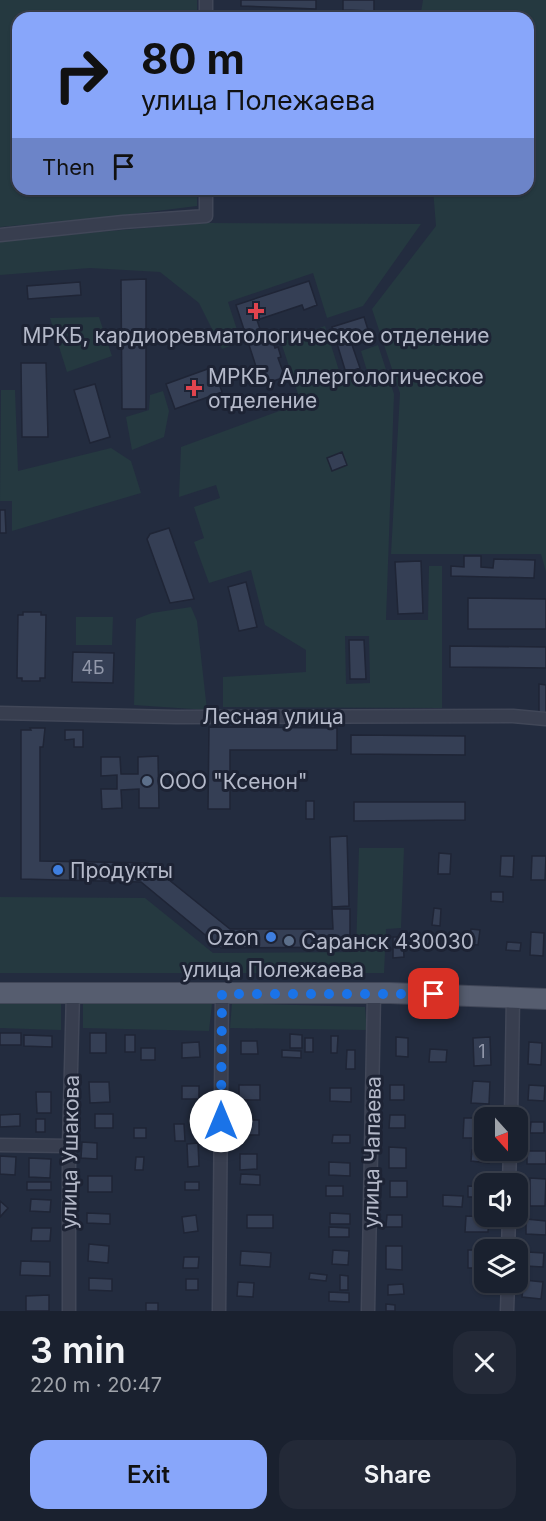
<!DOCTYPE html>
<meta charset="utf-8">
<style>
:root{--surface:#1a212f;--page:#232937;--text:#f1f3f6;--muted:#9fa3aa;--line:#383e4b;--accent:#88a6fa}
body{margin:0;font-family:Inter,sans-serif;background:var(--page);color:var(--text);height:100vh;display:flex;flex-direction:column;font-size:22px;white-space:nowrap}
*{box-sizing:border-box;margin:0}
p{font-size:20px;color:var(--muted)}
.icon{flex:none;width:33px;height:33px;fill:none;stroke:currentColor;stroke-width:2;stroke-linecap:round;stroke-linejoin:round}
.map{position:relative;height:1311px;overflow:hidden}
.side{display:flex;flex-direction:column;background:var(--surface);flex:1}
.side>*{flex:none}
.banner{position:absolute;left:12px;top:12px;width:522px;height:183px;border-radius:18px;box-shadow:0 2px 4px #0004,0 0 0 2px var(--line);background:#88a6fa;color:#111;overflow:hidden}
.needle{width:39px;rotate:159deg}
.fabs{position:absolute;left:474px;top:1107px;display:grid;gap:12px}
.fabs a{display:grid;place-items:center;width:54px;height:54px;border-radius:12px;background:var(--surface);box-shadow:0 2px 4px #0004,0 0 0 2px var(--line);font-size:30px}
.pin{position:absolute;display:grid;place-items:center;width:51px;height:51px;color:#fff;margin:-26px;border-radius:12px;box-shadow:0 3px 9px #0006}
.me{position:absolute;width:66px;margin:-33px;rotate:0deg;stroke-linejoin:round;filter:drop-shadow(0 0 4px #0008)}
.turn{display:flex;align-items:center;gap:21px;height:126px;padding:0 30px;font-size:27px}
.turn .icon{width:78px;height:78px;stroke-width:2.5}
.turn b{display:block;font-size:42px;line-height:51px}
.then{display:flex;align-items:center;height:57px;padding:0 30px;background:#0003;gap:12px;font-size:22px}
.round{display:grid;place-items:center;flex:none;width:63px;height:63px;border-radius:18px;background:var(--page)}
.headline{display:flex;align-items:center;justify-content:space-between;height:102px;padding:0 30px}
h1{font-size:36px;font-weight:600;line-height:45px}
.button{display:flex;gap:12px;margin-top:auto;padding:12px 30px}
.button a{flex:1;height:69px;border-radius:18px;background:var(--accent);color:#111;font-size:24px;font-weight:600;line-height:69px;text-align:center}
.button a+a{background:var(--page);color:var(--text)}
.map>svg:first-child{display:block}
.green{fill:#253940;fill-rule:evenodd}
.building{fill:#353f55;stroke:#1f2536;stroke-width:1.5}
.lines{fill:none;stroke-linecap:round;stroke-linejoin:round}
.minor-casing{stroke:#414758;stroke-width:15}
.primary-casing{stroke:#414758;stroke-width:22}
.minor{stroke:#383e4f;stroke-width:12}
.primary{stroke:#565d6f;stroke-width:20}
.route{stroke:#1a73e8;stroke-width:10;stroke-dasharray:0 18}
.health-dot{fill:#e0444e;stroke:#1d2334;stroke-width:2}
.service-dot{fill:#5c6f8a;stroke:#1d2334;stroke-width:2}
.shop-dot{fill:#3f7fe0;stroke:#1d2334;stroke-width:2}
.labels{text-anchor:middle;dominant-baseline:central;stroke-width:6;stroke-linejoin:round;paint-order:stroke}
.number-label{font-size:18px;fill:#9298aa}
.poi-label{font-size:21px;fill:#b4b9c9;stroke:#1d2334;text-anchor:start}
.street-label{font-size:21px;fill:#b4b9c9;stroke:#1d2334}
</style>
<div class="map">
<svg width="546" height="1311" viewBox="0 0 546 1311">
<rect width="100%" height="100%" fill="#232c3f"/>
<path class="green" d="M0,0h197v18h-179v171h179v17l-88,11 -109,10z
M423,0h123v572l-5,-18h-150l9,-161 -28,-84 64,-83 -3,-37h95v-171h-108z
M207,223l214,1 -58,82 -36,12 -14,-45 -85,29 13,40 -19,7 -23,-46 -39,-31 -70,-4 -90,7v-35z
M99,317l13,39 -45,16 -17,-54z
M325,326l17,54 25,-9 -6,-20 17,-6 16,49 -8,226h42l1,-54h13v142l-219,-1v-30l83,-5v-22l-41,-25 -14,-55 -42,13 -15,-41 10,-4 -10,-31 26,-9 -4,-13 -37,12 2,-50 120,-44 -20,-61zM345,636h24l1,47 -24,1z
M1,390h14l3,81 93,-23 20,13 10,32 -129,38v-30h-12z
M163,391l6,20 -5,26 -32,13 -6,-33 23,-7 1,-15z
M191,607l6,14 10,89 -73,-5 2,-86 16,-6z
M76,617h37l-1,28h-36z
M359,848h45l-3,80 -15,1 -2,44h-384v-76l145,1 68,55 143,-1z
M83,1002l129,2 -3,27 -126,-3z
M0,1003l61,1v26l-61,-2z
M232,1003l133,4 2,23 -137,-2z"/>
<path class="building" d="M241,0h75v9l-75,-3z
M343,0h31v11l-31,-1z
M240,189h68l-1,6 -67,-1z
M319,189h23v6h-23z
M363,189h40v7h-40z
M146,279v130h-24l-1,-129z
M309,281l8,24 -13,5 -2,-5 -45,15 4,12 8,-2 6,18 3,-1 3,10 -3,1 7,19 -23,8 -26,-80z
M80,282l1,13 -53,4 -1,-13z
M364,317l6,19 -19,6 9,26 -14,5 -14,-46z
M21,363h25l2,74h-26z
M213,367l9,25 -47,17 -9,-25z
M95,384l15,53 -20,6 -16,-53z
M342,452l5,13 -15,6 -5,-13z
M0,510h5l1,23h-6z
M169,528l23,65 2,6 -24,4 -23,-64 3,-5z
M464,556h17v11l12,1 1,-9 41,1 -1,18 -83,-2v-10l13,1z
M421,561l2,52 -25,1 -3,-52z
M246,582l11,45 -18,4 -11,-44z
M468,598l78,1v30h-78z
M23,612h18v3h5l-1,63h-5v3h-18v-3h-5l1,-63h5z
M349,640h15l2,39h-16z
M450,646l96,1v21l-96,-1z
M73,652l41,1 -1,30 -41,-1z
M539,684l7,1v31h-7z
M209,727l128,1v22h-107v59h-22z
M30,728h15l-2,19h-3v114l108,2 82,66h103l-1,-20h18v38l-129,1 -80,-66 -120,-3v-149h10z
M65,730h18v17h-9v-8l-9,1z
M351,735l114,1v19l-114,-1z
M158,756l1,52h-20v-19l-18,1 1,18 -20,1 -1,-20h16v-14l-16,1v-19h19l1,17h17v-17z
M306,801h8v18h-8z
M354,802h111v18l-111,1z
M347,836l2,70 -17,1 -2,-70z
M439,853l12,1 -1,20h-12z
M501,856h13l-1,21 -13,-1z
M532,856h14l-1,24h-14z
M491,892h12v10l-12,-1z
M434,908l7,1 -1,17 -8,-1z
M471,929l9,1 -2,15 -9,-1z
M531,932l13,1 -1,23 -13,-1z
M424,935l17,1 -1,10 -17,-1z
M393,937h10l1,20 -11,1z
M507,942l14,1 -1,8 -14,-1z
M0,1033h21v12h-21z
M90,1033h16v20h-16z
M290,1034l12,1v13h-12z
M24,1035l28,1v11l-28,-1z
M125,1035h10v17h-10z
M331,1036h7l-1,17h-6z
M396,1037l12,1v19l-12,-1z
M490,1037l1,28 -17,1 -1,-28z
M305,1038h8v14h-8z
M241,1041h16l1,13h-17z
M199,1042l1,15 -18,1v-15z
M529,1042l13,1 -1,22 -13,-1z
M141,1048h14v12h-14z
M430,1049l17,1 -1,12h-17z
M282,1050l19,1v7l-19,-1z
M347,1050h8v19h-9z
M473,1081l17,1 -1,22 -18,-1z
M89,1082h20l1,20 -20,1z
M239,1085h21v15h-21z
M390,1085h14v15h-14z
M529,1085l16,1 -1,15 -16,-1z
M182,1086h17v13h-17z
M330,1088h21v14l-21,-1z
M36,1092h15v21h-14z
M20,1114v12l-20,1v-12z
M95,1114h18v14h-18z
M390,1115h15v13h-16z
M464,1118h12l-1,20h-12z
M36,1119h9v13h-9z
M239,1120h20v15h-20z
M531,1122h13v11h-14z
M174,1124h10l1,17h-10z
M134,1128h12v10h-12z
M333,1135h17v8h-18z
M82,1142l15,1v16l-16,-1z
M198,1143l1,23 -11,1 -1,-23z
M389,1147l17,1v20h-17z
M472,1150l18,1 -1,12 -18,-2z
M527,1151h19v13h-19z
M240,1154h17v15l-17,1z
M0,1156l16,1 -1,18 -15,-1z
M136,1157h8l-1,13h-8z
M29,1158l22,1 -1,19 -21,-1z
M329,1162l21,1v13l-21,-1z
M241,1174l19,1v10l-20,-1z
M88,1176h24v16h-24z
M530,1178l16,1 -1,27h-15z
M390,1181h17v16h-17z
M27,1182h24v8h-24z
M185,1182h14v8h-14z
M326,1186h17v10h-17z
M468,1186l16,1v10h-16z
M443,1195l20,1 -1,11 -19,-1z
M31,1199l20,1 -1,12 -20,-1z
M0,1201l8,7 -8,9z
M87,1213l23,1v10l-23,-1z
M330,1213l20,1v10h-20z
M196,1215l2,16 -14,2 -2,-16z
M247,1215h26v13h-26z
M387,1215h15v12h-16z
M466,1216l23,1 -1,15h-23z
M526,1219l20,2v14l-20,-1z
M329,1227l20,1v9h-20z
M32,1228h19l-1,13h-19z
M89,1244l20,2 -1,17 -20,-2z
M386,1246h16v24l-16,-1z
M333,1250l16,1 -1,14 -16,-1z
M468,1250h16v18h-16z
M241,1251l30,2 -1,14 -30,-2z
M527,1252l17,1 -1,14 -17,-1z
M184,1257h15l-1,11h-15z
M21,1261l29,1v14l-30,-1z
M310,1273l17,2 -1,6 -17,-2z
M340,1275l8,1v14h-8z
M89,1278l23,1v12l-23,-1z
M186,1279h12v11h-12z
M524,1280l19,2 -2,17 -19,-2z
M238,1282l16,1 -1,14 -16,-1z
M403,1284l1,10 -16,1v-10z
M329,1292l20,1v9l-20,-1z
M49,1295v16h-23v-15z
M146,1303h12v8h-12z
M386,1304l9,1v6h-9z"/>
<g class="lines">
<g class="minor-casing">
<path id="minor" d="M206,0v18
M0,235l123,-13 83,-6v-27
M0,713l176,4 337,-1 33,3
M511,1118l2,-121
M0,1145l69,1
M509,1184l1,-34
M508,1250l1,-34
M69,1311v-165l4,-154
M219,1311l3,-317
M368,1311l6,-318
M507,1311l1,-29"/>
</g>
<g class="primary-casing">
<path id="primary" d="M0,993h390l156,6"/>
</g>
<use href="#minor" class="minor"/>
<use href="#primary" class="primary"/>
</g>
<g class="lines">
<path class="route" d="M221,1121l1,-127h212"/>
</g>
<g class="health-dot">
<path d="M253 302h6v6h6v6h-6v6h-6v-6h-6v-6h6z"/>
<path d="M191 379h6v6h6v6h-6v6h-6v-6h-6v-6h6z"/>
</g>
<g class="service-dot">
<circle cx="147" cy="781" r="6"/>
<circle cx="289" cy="941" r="6"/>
</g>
<g class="shop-dot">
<circle cx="58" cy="870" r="6"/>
<circle cx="271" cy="937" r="6"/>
</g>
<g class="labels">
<g class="number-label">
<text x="93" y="667">4Б</text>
<text x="482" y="1051">1</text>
</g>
<g class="poi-label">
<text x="256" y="335" text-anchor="middle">МРКБ, кардиоревматологическое отделение</text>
<text x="208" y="376">МРКБ, Аллергологическое<tspan x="208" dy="24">отделение</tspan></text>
<text x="159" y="781">ООО "Ксенон"</text>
<text x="70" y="870">Продукты</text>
<text x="259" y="937" text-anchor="end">Ozon</text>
<text x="301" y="941">Саранск 430030</text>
</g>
<g class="street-label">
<text x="273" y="716">Лесная улица</text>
<text x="273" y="969">улица Полежаева</text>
<text transform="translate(70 1152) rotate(-89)">улица Ушакова</text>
<text transform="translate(372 1152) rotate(-89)">улица Чапаева</text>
</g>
</g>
</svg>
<div class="fabs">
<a><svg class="needle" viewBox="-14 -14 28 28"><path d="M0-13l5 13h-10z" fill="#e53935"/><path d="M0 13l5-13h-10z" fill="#9fa3aa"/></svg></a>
<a><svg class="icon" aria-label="sound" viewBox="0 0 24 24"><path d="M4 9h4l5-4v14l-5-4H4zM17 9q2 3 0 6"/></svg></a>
<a><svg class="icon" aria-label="layers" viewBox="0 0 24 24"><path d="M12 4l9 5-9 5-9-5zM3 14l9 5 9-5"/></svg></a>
</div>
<div class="pin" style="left:434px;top:994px;background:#d93025"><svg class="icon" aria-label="arrive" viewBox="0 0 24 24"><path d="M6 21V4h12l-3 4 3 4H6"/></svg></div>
<svg class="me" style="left:221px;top:1121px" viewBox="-20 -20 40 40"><circle r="19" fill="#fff"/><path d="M0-13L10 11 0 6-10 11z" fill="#1a73e8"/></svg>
<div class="banner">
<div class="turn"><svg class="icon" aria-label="right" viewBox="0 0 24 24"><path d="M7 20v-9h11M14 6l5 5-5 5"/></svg><div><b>80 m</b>улица Полежаева</div></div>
<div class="then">Then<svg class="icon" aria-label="arrive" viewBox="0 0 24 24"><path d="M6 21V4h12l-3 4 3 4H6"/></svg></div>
</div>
</div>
<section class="side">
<div class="headline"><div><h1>3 min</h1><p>220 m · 20:47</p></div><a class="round"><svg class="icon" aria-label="close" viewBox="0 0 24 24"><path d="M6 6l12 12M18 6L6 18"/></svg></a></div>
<div class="button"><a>Exit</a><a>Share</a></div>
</section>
